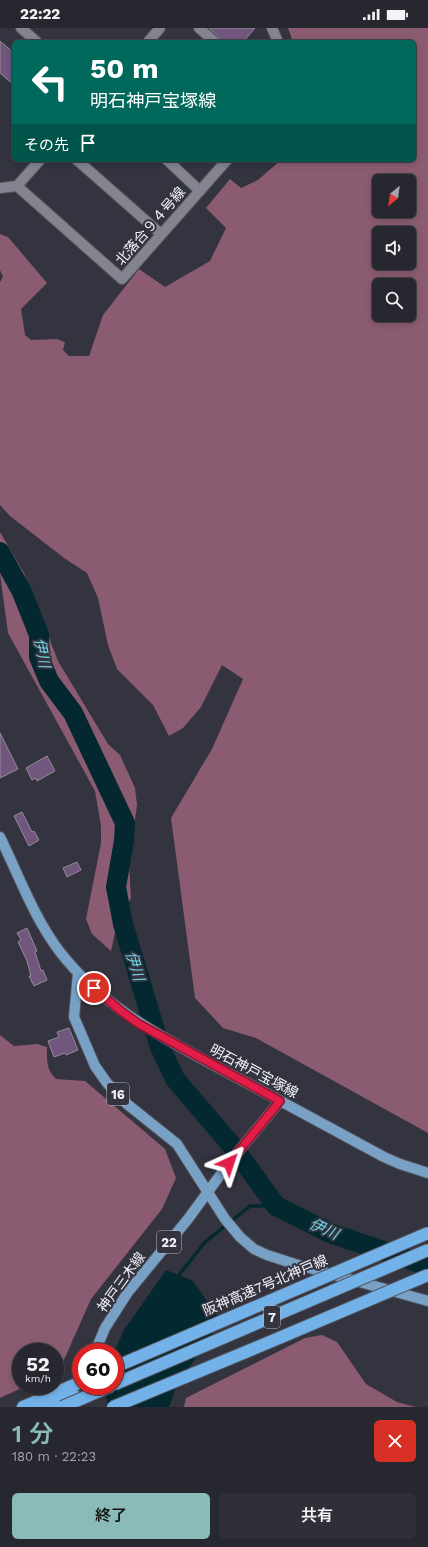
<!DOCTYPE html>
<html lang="ja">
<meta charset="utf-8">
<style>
:root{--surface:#26272f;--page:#2e2f37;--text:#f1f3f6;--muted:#a4a5aa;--line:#42444b;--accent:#8bbbb9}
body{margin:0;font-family:"Work Sans","Noto Sans JP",sans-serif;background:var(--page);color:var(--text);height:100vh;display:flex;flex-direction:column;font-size:15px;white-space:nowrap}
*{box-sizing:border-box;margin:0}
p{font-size:13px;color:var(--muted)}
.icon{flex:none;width:22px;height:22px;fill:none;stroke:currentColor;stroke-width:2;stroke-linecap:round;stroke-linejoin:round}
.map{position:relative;height:1379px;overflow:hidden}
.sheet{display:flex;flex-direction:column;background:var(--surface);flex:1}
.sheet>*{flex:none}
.hud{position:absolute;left:12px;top:12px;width:404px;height:122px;border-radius:6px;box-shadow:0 2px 6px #0003,0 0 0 1px var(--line);background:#00695c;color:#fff;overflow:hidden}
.needle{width:26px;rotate:209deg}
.fabs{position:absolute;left:372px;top:146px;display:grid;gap:8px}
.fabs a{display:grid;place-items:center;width:44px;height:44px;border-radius:6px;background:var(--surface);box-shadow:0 2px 6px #0003,0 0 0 1px var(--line);font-size:20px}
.speed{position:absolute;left:12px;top:1315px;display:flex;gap:8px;font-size:20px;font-weight:700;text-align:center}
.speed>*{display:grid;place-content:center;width:52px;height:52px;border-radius:50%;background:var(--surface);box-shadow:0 2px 6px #0003,0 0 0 1px var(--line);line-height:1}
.speed small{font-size:10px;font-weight:400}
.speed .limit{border:6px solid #d22;background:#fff;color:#111}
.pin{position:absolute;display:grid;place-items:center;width:34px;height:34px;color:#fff;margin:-17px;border:2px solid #fff;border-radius:50%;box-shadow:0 1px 4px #0007}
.me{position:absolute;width:44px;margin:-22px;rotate:42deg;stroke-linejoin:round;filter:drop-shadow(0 0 3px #0008)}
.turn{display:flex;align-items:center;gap:14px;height:84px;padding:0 12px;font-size:18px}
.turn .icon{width:52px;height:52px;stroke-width:2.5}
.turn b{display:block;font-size:28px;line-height:34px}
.then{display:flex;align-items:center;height:38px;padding:0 12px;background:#0003;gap:8px;font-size:15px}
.round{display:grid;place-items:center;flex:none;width:42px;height:42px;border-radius:6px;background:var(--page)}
.overview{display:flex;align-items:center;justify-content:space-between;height:68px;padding:0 12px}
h1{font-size:24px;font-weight:600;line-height:30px;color:var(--accent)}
.button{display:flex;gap:8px;margin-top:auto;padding:8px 12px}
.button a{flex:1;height:46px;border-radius:6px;background:var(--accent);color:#111;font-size:16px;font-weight:600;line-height:46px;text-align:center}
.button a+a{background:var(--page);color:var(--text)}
.status{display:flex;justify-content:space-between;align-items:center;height:28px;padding:0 20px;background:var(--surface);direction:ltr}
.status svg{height:11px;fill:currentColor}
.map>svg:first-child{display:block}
.forest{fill:#8a5b71;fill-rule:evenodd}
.water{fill:#04282f}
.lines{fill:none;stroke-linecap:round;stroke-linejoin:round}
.stream{stroke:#04282f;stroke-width:3.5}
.river{stroke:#04282f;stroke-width:20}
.building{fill:#71567d;stroke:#938b97}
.minor-casing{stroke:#53545c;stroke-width:12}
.major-casing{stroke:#53545c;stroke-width:12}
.highway-casing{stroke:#53545c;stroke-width:14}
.minor{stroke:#838490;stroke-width:10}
.major{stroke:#79a0c5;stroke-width:10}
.highway{stroke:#72b2e9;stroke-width:12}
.highway-bridge-casing{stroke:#53545c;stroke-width:14;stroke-linecap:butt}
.highway-bridge{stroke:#72b2e9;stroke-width:12}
.route-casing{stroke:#92132f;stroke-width:10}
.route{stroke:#e11d48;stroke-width:7}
.labels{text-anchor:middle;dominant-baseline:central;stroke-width:4;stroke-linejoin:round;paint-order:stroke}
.shield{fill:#33343f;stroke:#b8b9c1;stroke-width:1}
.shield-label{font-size:13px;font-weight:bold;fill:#f1f2f9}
.street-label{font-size:14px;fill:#f1f2f9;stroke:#33343f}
.water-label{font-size:15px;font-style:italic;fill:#6fd5e8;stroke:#33343f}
</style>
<div class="status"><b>22:22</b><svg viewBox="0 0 49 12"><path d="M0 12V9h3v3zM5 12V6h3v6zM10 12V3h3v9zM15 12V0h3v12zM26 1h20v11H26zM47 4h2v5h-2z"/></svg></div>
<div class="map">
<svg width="428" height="1379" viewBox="0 0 428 1379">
<rect width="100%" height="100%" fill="#33343f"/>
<path class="forest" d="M288,0h140v1105l-172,-95 -33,-10 -28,-30 -24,-180 41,-69 31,-70 -21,-14 -21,42 -18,21 -14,8 -16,-31 -36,-36 -9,-24 -10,-47 -11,-25 -23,-15 -54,-42 -10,-11v-223l3,-5 -3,-7v-36l8,3 39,46 -26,26 4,26 6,5 26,-1 8,3 -2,8 6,6h20l14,-41 36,-46 26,18 45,-26 16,-33 -20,-20 24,-29 11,9 17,-8 23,-20h133v-118h-121zM379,153h30v30h-30zM379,205h30v30h-30zM379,257h30v30h-30z
M0,504l24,41 34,88 50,83 12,11 15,33 2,17 -8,59 2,34 -13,21 -7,32 -19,-17 -6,-15 15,-76v-17l-6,-35 -87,-158 -8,-59z
M0,1007l14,11 23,-2 10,3c0,13 -1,22 9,32l29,2 80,68 11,29 -14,31 -71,90 -32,72 -4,2v-21h-34v34h5l-26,12z
M322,1307l15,7 29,42 31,18 19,5h-232l2,-9 119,-60z"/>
<path class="water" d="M166,1242l27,11 25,36 1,7 -43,63 -7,20h-61l-1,-7 -5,-14h13l-1,-34 10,-22z"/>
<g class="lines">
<path class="stream" d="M179,1250v-3l26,-33 45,-36h26"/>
<path class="river" d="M0,524l22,40 17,43v22l10,24 24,32 52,110 -1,18 -8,46 7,37 37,123 15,32 59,69 42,58 54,27 98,33"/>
</g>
<path class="building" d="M209,0h46l-12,14h-22l-2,-5z
M0,13l14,12v32l-14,-12z
M0,705l18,36 -18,9z
M47,728l8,15 -18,10 -1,-3 -4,2 -6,-12z
M22,784l10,20 2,-1 5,9 -10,6 -15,-30z
M77,834l4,8 -14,7 -4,-9z
M27,900l10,23 -2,1 6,19 2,-1 4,10 -13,6 -5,-10h2l-4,-15 -9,-19 3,-2 -4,-7z
M69,1000l9,22 -12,5 -1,-2 -11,4 -6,-16 11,-4 -2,-5z"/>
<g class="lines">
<g class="minor-casing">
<path id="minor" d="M21,0l16,14
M199,0l16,14
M272,0l6,14
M148,14l12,-14
M77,132l84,74
M167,132l33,31
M17,158l105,93 105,-119
M0,160l17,-2 23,-26"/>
</g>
<g class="major-casing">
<path id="major" d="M0,809c19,39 34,81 60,115 46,59 111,90 176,125 49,27 99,53 148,80l16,7 28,9
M78,945l-4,44 21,49 12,17 20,21 50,40 48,75 15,18 14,12 13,6 28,9 133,37
M95,1324l10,-24 23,-36 60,-73 41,-56 51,-62"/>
</g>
<g class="highway-casing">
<path id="highway" d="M43,1377l32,-9
M23,1379l58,-25"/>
</g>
<use href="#minor" class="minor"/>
<use href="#major" class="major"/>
<use href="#highway" class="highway"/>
<g class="highway-bridge-casing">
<path id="highway-bridge" d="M115,1339l313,-134
M115,1356l313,-134
M62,1379l49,-21
M113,1379l159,-66 156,-66"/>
</g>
<use href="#highway-bridge" class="highway-bridge"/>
</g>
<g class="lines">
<g class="route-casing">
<path id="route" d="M94,960l27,23 18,13 141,77 -51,62"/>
</g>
<use href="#route" class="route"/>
</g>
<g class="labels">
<g class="shield">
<rect x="107" y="1055" width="22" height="22" rx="3"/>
<rect x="157" y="1203" width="24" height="22" rx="3"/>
<rect x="264" y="1278" width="16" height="22" rx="3"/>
</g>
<g class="shield-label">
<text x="118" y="1066">16</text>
<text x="169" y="1214">22</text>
<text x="272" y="1289">7</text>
</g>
<g class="street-label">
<text transform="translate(150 198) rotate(-49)">北落合９４号線</text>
<text transform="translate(254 1043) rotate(28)">明石神戸宝塚線</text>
<text transform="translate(121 1254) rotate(-54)">神戸三木線</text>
<text transform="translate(265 1257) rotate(-23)">阪神高速7号北神戸線</text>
</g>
<g class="water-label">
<text transform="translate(42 625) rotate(78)">伊川</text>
<text transform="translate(135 938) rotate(73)">伊川</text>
<text transform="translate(324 1201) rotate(24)">伊川</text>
</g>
</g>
</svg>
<div class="fabs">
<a><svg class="needle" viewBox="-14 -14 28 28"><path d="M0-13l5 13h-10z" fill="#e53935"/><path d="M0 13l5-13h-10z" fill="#a4a5aa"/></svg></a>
<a><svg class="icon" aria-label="sound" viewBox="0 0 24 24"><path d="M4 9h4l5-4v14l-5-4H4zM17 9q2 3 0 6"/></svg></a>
<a><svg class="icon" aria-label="search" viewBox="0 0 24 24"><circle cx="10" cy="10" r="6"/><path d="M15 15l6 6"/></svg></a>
</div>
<div class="speed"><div>52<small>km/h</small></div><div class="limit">60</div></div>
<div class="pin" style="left:94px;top:960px;background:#d93025"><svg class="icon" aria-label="arrive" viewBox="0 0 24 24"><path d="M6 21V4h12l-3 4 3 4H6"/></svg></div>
<svg class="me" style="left:229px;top:1135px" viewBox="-20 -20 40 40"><path d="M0-17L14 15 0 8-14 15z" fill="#e11d48" stroke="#fff" stroke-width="4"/></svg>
<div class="hud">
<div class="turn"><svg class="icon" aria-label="left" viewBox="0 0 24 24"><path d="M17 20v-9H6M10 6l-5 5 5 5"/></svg><div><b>50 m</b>明石神戸宝塚線</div></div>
<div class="then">その先<svg class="icon" aria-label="arrive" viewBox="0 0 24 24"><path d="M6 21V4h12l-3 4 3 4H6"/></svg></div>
</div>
</div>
<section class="sheet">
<div class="overview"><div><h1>1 分</h1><p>180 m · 22:23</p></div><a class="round" style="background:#d93025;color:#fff"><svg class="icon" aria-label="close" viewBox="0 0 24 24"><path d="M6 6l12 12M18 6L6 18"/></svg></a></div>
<div class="button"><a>終了</a><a>共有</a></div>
</section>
